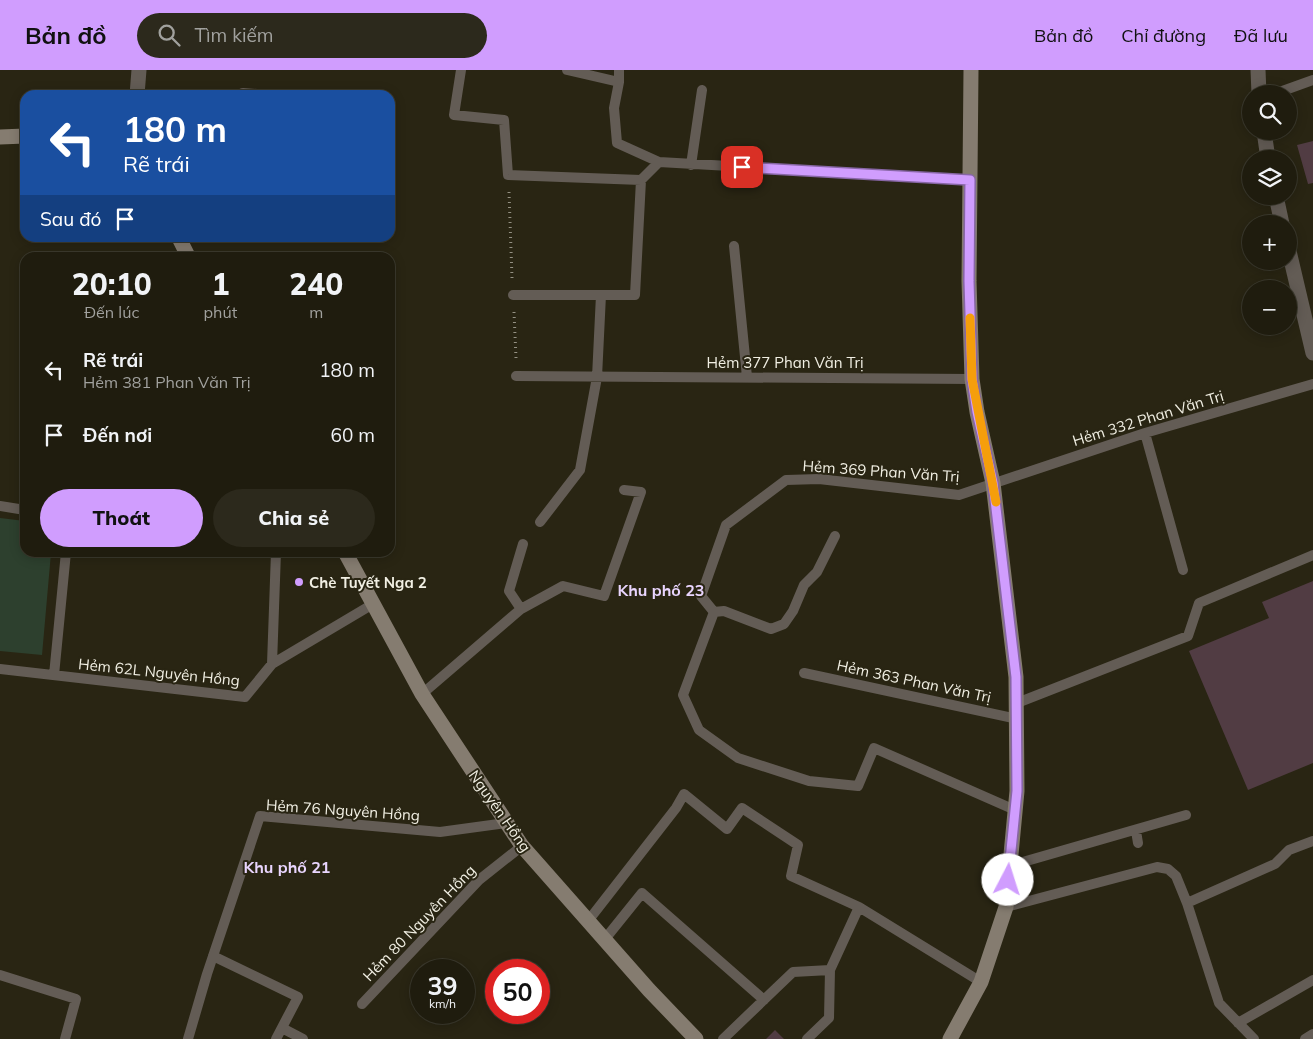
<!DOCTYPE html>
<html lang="vi">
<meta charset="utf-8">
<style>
:root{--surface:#1f1c0e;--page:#2c291c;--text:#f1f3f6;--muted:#a1a19e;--line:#3c3a2e;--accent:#d09dfe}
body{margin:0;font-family:Mulish,sans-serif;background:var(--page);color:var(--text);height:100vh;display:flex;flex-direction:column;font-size:19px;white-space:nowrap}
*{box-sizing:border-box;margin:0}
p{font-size:16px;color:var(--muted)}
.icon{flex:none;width:28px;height:28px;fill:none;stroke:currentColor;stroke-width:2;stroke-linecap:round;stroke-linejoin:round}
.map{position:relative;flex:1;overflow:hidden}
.sheet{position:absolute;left:20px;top:182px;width:375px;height:305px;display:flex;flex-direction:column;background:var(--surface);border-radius:15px;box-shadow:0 2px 12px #0003,0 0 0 1px var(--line)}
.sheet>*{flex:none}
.guide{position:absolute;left:20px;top:20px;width:375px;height:152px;border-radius:15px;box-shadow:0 2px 12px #0003,0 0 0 1px var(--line);background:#1a4fa0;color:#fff;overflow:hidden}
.controls{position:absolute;left:1242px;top:15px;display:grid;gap:10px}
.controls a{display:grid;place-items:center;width:55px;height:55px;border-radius:50%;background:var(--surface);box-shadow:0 2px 12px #0003,0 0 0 1px var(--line);font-size:25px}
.speed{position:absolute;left:410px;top:889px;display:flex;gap:10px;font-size:25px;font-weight:700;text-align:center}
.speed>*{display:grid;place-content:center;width:65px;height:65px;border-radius:50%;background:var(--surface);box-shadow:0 2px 12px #0003,0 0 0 1px var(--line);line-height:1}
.speed small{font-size:12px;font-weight:400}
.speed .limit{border:8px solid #d22;background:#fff;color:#111}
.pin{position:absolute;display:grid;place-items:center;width:42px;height:42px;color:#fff;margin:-21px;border-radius:10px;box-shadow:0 2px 8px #0006}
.me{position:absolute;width:55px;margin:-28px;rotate:5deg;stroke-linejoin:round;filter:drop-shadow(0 0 4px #0008)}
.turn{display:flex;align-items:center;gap:18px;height:105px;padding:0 20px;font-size:22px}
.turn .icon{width:65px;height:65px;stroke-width:2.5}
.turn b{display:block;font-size:35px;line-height:42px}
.then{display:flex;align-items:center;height:48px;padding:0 20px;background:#0003;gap:10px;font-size:19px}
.eta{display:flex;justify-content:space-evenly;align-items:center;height:85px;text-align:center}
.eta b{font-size:30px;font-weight:800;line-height:35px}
.button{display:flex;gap:10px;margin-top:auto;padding:10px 20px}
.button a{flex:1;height:58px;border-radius:30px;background:var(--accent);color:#111;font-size:20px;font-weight:800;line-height:58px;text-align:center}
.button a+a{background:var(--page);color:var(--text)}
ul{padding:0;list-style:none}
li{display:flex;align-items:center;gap:15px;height:65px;padding:0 20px}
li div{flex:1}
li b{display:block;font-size:19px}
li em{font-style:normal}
header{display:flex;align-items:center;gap:30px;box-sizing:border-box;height:70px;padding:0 25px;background:var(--accent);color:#111}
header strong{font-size:24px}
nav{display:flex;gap:28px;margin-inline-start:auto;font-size:18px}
.search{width:350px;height:45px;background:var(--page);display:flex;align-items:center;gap:12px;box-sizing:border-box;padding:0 18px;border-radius:28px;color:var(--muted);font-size:19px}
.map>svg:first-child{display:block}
.green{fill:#2d402e}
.building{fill:#513c43}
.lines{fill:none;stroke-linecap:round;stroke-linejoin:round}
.path{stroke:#949183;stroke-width:3;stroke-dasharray:1 4;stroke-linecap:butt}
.lane{stroke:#635c55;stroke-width:10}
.street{stroke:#635c55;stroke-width:15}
.secondary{stroke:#857c70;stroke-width:15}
.route-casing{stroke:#8766a5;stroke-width:12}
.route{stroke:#d09dfe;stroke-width:9}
.slow{stroke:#f59e0b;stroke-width:9}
.poi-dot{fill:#d09dfe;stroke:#292513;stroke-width:2}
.labels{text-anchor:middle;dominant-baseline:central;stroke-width:4;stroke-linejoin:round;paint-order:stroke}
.street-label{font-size:15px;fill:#f1efe3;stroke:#292513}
.poi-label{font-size:15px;font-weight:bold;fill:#f1efe3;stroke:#292513;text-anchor:start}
.neighbourhood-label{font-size:16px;font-weight:bold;fill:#e9d5fe;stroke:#292513}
</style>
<header>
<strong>Bản đồ</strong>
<div class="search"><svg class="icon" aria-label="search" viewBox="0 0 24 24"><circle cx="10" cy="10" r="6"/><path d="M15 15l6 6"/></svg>Tìm kiếm</div>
<nav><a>Bản đồ</a><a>Chỉ đường</a><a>Đã lưu</a></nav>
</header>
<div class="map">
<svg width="1313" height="969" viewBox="0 0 1313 969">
<rect width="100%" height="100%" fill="#292513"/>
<path class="green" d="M0,448l25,3v31l26,1 -9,102 -42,-4z"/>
<path class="building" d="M1313,71v42l-5,1 -11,-39z
M1313,511v182l-65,27 -59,-139 80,-33 -7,-16z
M775,960l9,9h-18z"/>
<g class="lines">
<path class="path" d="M509,122l3,86
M514,242l2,46"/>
<path class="lane" d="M461,0l-7,45 50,5 4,55 133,5 18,-18
M567,0l52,12 -5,26 3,35 42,19 311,18
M619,12v-12
M1274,24l39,-14
M238,25l5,-2 29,2
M691,95l11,-75
M734,176l13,131
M513,225h122l6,-115
M516,306l456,3
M1145,363l38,137
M0,436l25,4
M540,452l40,-52 17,-93 4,-82
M521,539l42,-23 41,10 37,-104 -17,-2
M714,542l-13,-16 25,-71 60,-45 33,-1 140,16 186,-62 168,-49
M714,542l-31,83 16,35 39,28 71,23 49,5 16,-38 141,62
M714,542l10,-1 47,18 13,-5 9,-13 11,-26 13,-13 18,-36
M272,594l4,-112
M0,599l245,28 27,-33 101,-60
M804,603l214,46
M54,605l12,-123
M422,624l99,-85 -12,-18 14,-47
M1017,633l171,-67 11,-33 114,-48
M1136,761l2,12
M1009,796l177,-51
M1187,833l88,-39 14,-14 24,-9
M1006,837l151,-40 11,2 8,7 11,27 32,100 35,36
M588,851l88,-113 8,-14 43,35 15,-21 56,37 -7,31 68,31 122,75
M605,869l37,-46 122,107
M213,886l85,41 -22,42
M0,905l76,24 -11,40
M362,934l117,-124 43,-34
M1238,953l75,-43
M282,958l21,11
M188,969l19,-65 53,-158 180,16 66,-9
M723,969l70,-67 37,-2
M807,969l22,-21 1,-48 29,-63
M1305,969l8,-5"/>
<path class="street" d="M1258,0l1,24
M137,25l2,-25
M1264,61l4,28
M1276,126l6,28
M1289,181l24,102"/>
<path class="secondary" d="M0,67l25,-1
M179,168l10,20
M345,482l77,142 100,152 127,144 47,49
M950,969l31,-57 25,-75 11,-116 -1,-114 -23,-194 -16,-71 -5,-33 -3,-98 2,-211"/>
</g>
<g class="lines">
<g class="route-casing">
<path id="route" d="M742,97l228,13 -1,101 3,98 5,33 16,71 23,194 1,114 -9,89"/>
</g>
<use href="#route" class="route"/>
<path class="slow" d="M970,248l2,61 24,123"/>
</g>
<circle class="poi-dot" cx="299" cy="512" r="5"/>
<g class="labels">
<g class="street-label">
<text x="785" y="292">Hẻm 377 Phan Văn Trị</text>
<text transform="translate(1148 348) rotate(-17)">Hẻm 332 Phan Văn Trị</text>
<text transform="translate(881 401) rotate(4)">Hẻm 369 Phan Văn Trị</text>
<text transform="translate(159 602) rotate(6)">Hẻm 62L Nguyên Hồng</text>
<text transform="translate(914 611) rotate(12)">Hẻm 363 Phan Văn Trị</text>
<text transform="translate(343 740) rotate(4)">Hẻm 76 Nguyên Hồng</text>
<text transform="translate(500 741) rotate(55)">Nguyên Hồng</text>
<text transform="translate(419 853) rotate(-46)">Hẻm 80 Nguyên Hồng</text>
</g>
<g class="poi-label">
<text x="309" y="512">Chè Tuyết Nga 2</text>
</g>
<g class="neighbourhood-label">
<text x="661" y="520">Khu phố 23</text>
<text x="287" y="797">Khu phố 21</text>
</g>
</g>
</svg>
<div class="controls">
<a><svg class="icon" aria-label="search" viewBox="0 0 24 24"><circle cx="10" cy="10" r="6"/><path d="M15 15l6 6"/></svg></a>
<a><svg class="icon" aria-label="layers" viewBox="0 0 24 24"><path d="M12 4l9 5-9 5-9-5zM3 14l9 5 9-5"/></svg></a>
<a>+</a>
<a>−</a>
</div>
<div class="speed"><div>39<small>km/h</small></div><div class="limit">50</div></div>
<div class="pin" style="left:742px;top:97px;background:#d93025"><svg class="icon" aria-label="arrive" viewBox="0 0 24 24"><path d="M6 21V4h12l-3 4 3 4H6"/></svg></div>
<svg class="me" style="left:1008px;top:810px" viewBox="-20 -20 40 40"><circle r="19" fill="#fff"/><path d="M0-13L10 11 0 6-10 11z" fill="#d09dfe"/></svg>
<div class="guide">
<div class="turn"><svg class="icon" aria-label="left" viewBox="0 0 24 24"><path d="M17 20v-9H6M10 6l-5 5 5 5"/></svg><div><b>180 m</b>Rẽ trái</div></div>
<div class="then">Sau đó<svg class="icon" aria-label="arrive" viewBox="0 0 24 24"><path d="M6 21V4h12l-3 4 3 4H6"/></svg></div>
</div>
<section class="sheet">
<div class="eta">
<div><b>20:10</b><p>Đến lúc</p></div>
<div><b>1</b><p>phút</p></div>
<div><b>240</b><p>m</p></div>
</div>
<ul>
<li><svg class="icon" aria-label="left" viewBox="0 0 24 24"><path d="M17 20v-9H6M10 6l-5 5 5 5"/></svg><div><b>Rẽ trái</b><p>Hẻm 381 Phan Văn Trị</p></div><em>180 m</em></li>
<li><svg class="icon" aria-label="arrive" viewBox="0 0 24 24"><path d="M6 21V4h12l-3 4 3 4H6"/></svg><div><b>Đến nơi</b></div><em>60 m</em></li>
</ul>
<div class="button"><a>Thoát</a><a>Chia sẻ</a></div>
</section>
</div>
